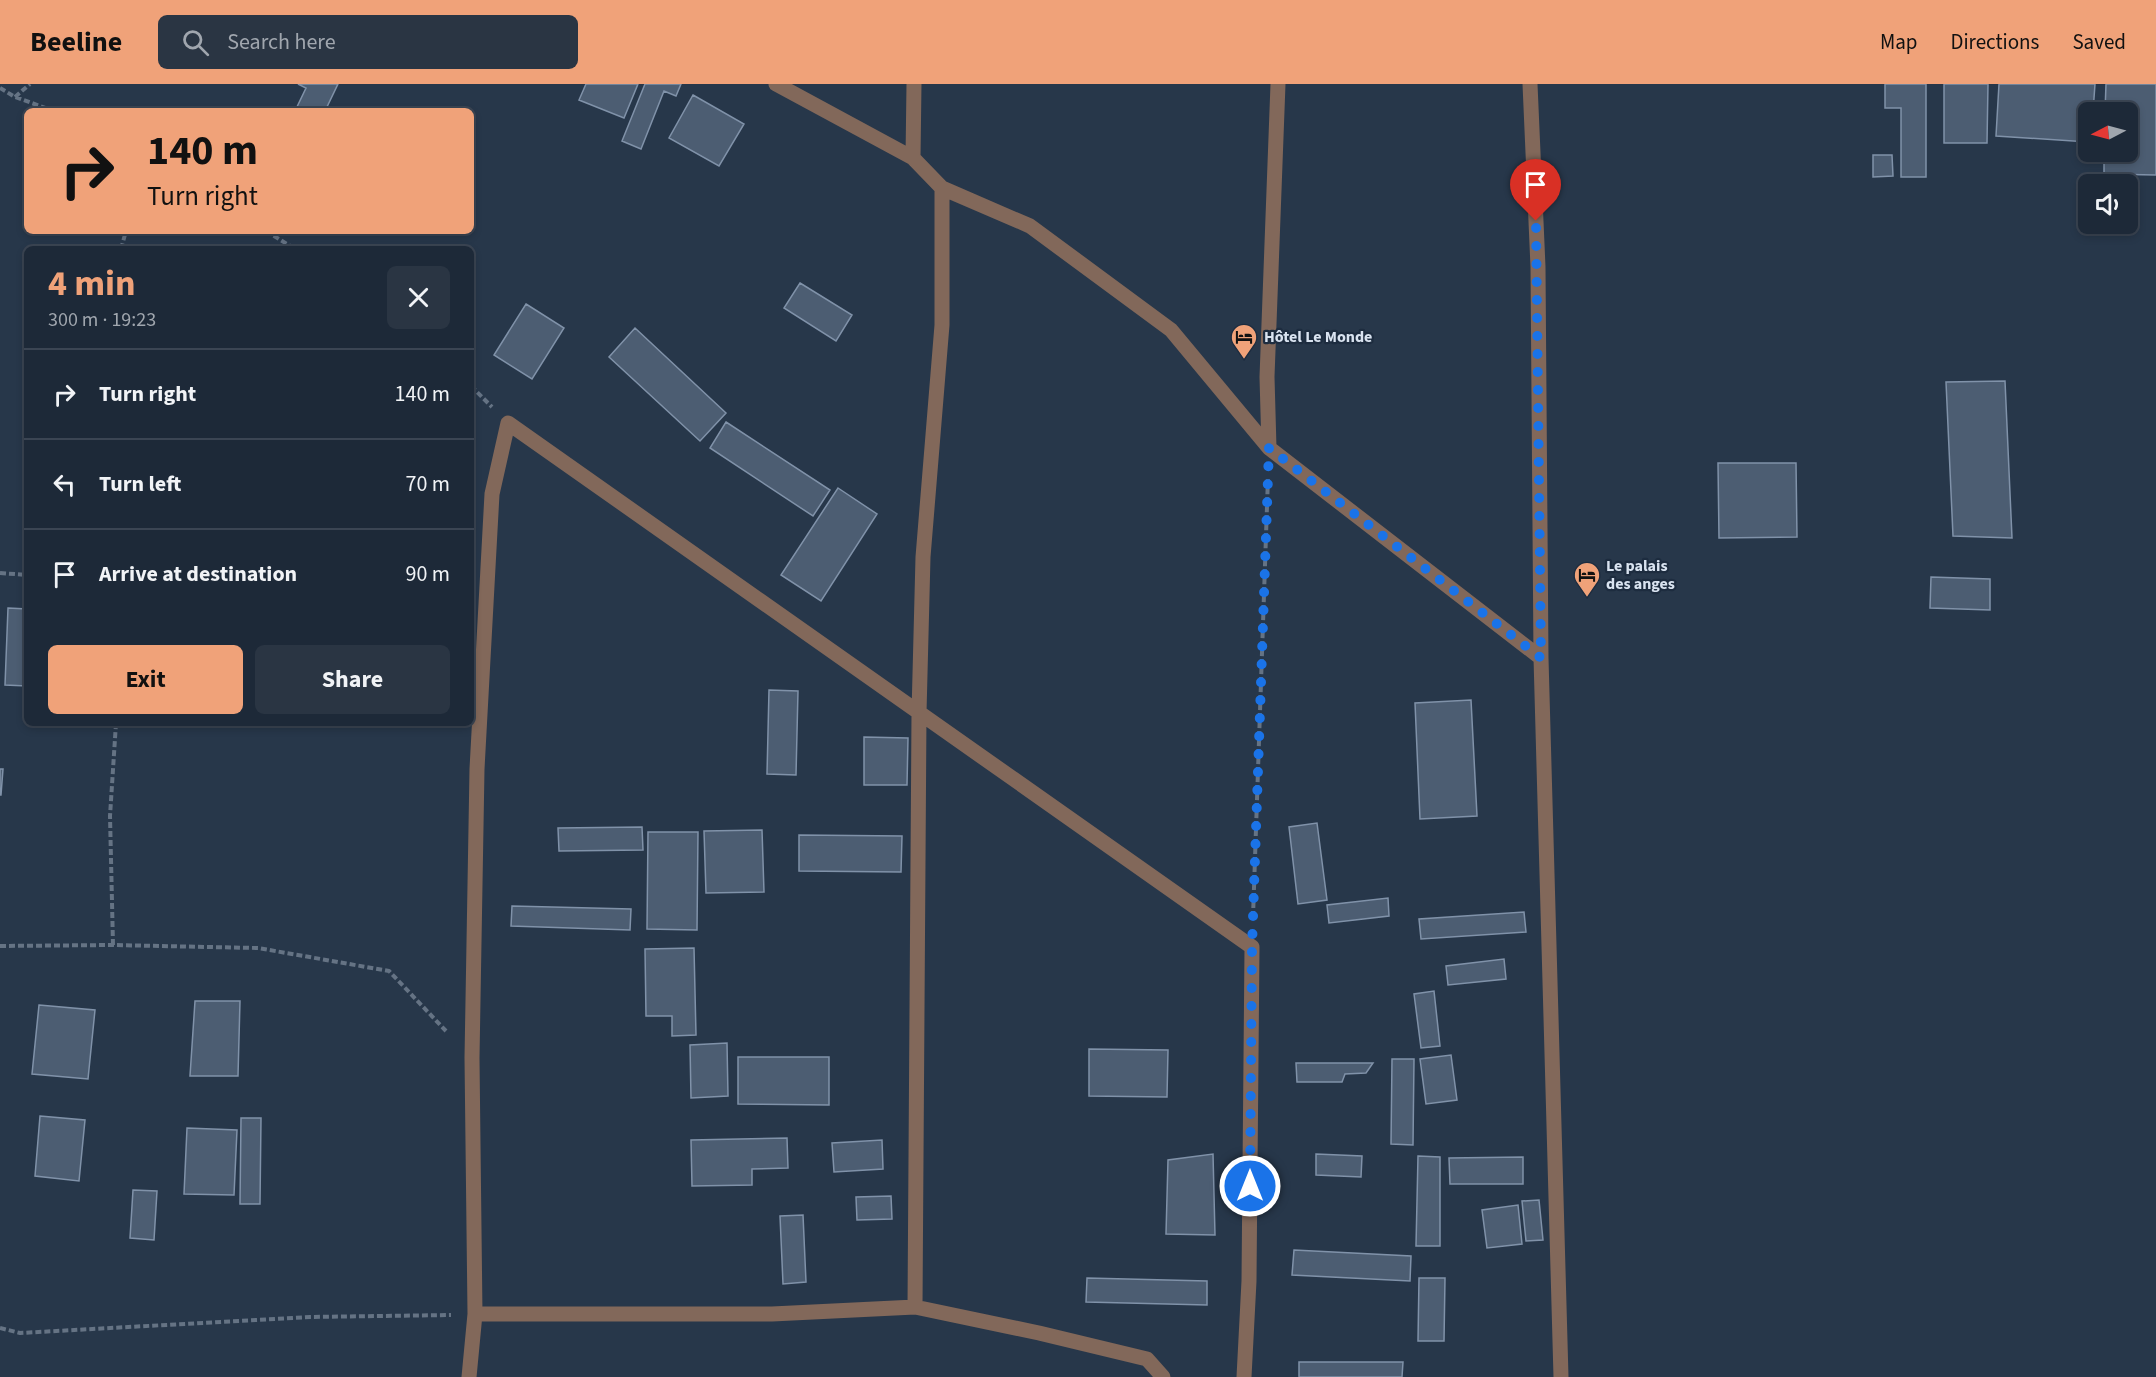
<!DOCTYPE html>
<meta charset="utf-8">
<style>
:root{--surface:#1d2938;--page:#2a3543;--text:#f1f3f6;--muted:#a0a6ae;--line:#3b4553;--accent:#f0a279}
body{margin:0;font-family:"Source Sans 3",sans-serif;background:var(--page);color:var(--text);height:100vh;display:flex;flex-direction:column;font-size:22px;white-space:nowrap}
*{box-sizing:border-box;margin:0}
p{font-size:20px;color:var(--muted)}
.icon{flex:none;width:33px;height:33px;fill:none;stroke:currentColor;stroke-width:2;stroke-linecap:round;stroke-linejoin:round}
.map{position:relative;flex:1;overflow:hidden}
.details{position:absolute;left:24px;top:162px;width:450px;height:480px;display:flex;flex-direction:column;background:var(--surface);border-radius:9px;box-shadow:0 3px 9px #0003,0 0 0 2px var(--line)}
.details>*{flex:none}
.top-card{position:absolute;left:24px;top:24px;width:450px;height:126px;border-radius:9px;box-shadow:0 3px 9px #0003,0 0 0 2px var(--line);background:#f0a279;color:#111;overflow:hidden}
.needle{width:39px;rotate:264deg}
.buttons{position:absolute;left:2078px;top:18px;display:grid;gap:12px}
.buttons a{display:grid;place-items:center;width:60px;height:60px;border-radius:9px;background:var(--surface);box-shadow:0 3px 9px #0003,0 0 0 2px var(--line);font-size:30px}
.pin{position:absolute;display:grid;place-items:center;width:51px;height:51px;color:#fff;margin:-62px -26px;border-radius:50% 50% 50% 0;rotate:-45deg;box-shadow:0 0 6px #0007}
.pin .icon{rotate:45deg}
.me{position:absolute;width:66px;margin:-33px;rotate:0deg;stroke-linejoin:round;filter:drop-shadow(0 0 4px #0008)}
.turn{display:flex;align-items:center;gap:21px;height:126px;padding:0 24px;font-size:27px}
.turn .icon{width:78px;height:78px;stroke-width:2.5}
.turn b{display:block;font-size:42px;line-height:51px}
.round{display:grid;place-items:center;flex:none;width:63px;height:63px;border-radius:9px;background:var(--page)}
.headline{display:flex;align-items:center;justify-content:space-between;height:102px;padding:0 24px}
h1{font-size:36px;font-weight:700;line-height:45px;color:var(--accent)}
.action{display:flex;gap:12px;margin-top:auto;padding:12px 24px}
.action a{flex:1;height:69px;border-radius:9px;background:var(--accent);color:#111;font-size:24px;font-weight:700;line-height:69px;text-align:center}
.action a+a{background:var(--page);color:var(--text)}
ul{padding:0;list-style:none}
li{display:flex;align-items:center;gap:18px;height:90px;padding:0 24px;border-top:2px solid var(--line)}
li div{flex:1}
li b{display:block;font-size:22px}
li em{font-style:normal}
header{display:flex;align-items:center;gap:36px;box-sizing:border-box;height:84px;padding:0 30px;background:var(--accent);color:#111}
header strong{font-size:28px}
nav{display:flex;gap:33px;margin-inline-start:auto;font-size:21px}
.search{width:420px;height:54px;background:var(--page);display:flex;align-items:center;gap:15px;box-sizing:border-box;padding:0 21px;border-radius:9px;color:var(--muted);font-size:22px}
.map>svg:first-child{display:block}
.building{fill:#4c5d72;stroke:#8092a9;stroke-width:1.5}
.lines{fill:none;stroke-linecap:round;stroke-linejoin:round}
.path{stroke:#657384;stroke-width:4;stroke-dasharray:6 3;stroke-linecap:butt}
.minor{stroke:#82685a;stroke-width:15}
.route{stroke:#1a73e8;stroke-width:10;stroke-dasharray:0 18}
.labels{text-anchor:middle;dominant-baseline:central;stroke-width:4.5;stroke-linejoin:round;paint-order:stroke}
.poi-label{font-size:16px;font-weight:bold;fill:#d9e3f0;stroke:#1d2c3f;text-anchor:start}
</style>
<header>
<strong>Beeline</strong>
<div class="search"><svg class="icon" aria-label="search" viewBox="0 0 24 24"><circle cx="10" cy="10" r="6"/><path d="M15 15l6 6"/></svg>Search here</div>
<nav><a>Map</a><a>Directions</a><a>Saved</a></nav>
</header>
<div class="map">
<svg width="2156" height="1293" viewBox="0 0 2156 1293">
<rect width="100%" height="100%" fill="#27374a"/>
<path class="building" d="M298,0h40l-13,27h-30l11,-23z
M586,0h52l-14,34 -45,-18z
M645,0h36l-5,12 -12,-5 -23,58 -19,-8z
M1885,0h41v93h-25v-69h-16z
M1944,0h44l-1,59h-43z
M1999,0h96l-2,28h-5v30l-92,-6z
M2106,0h50v91l-52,-1v-22h23v-40h-22z
M693,11l51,29 -25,42 -50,-28z
M1873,71h19l1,21 -20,1z
M800,199l52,32 -16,26 -52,-33z
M526,220l38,24 -32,51 -38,-24z
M635,244l91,85 -26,28 -91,-84z
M2005,297l7,157 -59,-2 -7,-154z
M726,338l104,68 -17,26 -103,-68z
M1718,379h78l1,74 -78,1z
M838,404l39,26 -56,87 -40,-26z
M1931,493l59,2v31l-60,-2z
M8,524l19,1v77l-22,-1z
M769,606l29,1 -2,84 -29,-1z
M1471,616l6,116 -57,3 -5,-116z
M864,653l44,1 -1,47h-43z
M0,685h3l-2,26h-1z
M1317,739l10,77 -29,4 -9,-77z
M642,743l1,23 -84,1 -1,-23z
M762,746l2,62 -58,1 -2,-62z
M648,748h50l-1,98 -50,-1z
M799,751l103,1 -1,36 -102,-1z
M1388,814l1,18 -60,7 -2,-18z
M512,822l119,3 -1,21 -119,-4z
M1524,828l2,20 -105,7 -2,-20z
M694,864l2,87 -24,1v-20h-26l-1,-67z
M1504,875l2,20 -58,6 -2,-19z
M1434,907l6,55 -19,2 -7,-54z
M195,917h45l-2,75h-48z
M39,921l56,5 -7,69 -56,-5z
M727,959l1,53 -37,2 -1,-53z
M1089,965l79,1 -1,47 -78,-1z
M1451,971l6,45 -31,4 -6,-45z
M738,973h91v48l-91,-1z
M1392,975h22l-1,86 -22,-1z
M1296,979h77l-7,10 -21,1 -3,8h-45z
M40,1032l45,4 -6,61 -44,-5z
M241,1034h20l-1,86h-20z
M187,1044l50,2 -3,65 -50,-1z
M787,1054l1,30 -36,1v16l-60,1 -1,-46z
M882,1056l1,29 -49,3 -2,-29z
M1213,1070l2,81 -49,-1 2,-74z
M1316,1070l46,2 -1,21 -45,-2z
M1418,1072l22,1v89h-24z
M1523,1073v27h-73l-1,-26z
M133,1106l24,1 -3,49 -24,-2z
M891,1112l1,23 -35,1 -1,-23z
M1539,1116l4,40 -17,1 -4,-40z
M1518,1121l4,39 -35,4 -5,-38z
M803,1131l3,67 -23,2 -3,-68z
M1294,1166l117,6 -1,25 -118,-6z
M1087,1194l120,3v24l-121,-3z
M1419,1194h26l-1,63h-26z
M1299,1278h104l-1,15h-103z"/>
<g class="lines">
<path class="path" d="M0,4l15,9 39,14
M15,13l15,-13
M266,147l29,18
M121,165l5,-18
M471,302l21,21
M0,489l27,2
M1253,833l15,-440
M113,861l-3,-129 6,-93
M0,862l113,-1 145,3 131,23 57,60
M0,1244l20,5 290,-16 141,-2"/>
<path class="minor" d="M776,0l137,74 29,30 88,38 141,104 98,118 272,210
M1530,0l8,183 3,391 20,719
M913,74l1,-74
M1269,364l-2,-71 11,-293
M915,1223l4,-594 4,-156 19,-232v-137
M469,1293l6,-63
M1163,1293l-16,-18 -108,-26 -124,-26 -143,7h-297l-3,-256 5,-289 15,-275 16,-71 744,524 -3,334 -5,96"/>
</g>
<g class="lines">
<path class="route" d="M1250,1102l2,-239 17,-499 272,210 -5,-437"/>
</g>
<defs>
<g id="hotel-pin" transform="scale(1.35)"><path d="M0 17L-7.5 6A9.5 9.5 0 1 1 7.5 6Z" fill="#f0a279" stroke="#1d2c3f"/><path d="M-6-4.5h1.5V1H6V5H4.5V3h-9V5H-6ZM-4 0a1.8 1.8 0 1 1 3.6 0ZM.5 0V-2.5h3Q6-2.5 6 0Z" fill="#111"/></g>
</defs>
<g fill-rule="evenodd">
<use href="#hotel-pin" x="1244" y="253"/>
<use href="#hotel-pin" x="1587" y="491"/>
</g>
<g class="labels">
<g class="poi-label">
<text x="1264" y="253">Hôtel Le Monde</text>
<text x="1606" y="482">Le palais<tspan x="1606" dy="18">des anges</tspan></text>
</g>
</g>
</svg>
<div class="buttons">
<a><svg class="needle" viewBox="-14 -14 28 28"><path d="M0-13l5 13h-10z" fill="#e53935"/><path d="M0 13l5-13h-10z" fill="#a0a6ae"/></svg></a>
<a><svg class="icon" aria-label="sound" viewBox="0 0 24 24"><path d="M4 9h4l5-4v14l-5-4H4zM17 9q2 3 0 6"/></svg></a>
</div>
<div class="pin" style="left:1536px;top:137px;background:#d93025"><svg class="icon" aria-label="arrive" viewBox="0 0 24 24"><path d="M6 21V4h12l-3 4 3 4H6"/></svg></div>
<svg class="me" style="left:1250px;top:1102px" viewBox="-20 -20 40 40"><circle r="17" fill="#1a73e8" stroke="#fff" stroke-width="3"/><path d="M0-11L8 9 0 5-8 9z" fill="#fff"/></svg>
<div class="top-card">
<div class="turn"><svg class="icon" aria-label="right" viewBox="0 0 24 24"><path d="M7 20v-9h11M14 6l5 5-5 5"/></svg><div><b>140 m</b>Turn right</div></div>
</div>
<section class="details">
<div class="headline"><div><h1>4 min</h1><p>300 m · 19:23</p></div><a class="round"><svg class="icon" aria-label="close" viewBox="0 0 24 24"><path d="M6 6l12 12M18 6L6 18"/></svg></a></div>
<ul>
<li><svg class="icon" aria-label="right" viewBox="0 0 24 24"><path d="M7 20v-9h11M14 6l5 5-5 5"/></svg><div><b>Turn right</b></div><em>140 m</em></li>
<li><svg class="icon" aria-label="left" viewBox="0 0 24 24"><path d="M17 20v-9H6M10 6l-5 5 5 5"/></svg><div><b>Turn left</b></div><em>70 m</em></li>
<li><svg class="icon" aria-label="arrive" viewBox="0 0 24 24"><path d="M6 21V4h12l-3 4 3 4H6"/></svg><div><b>Arrive at destination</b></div><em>90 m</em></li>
</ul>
<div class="action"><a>Exit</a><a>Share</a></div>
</section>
</div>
